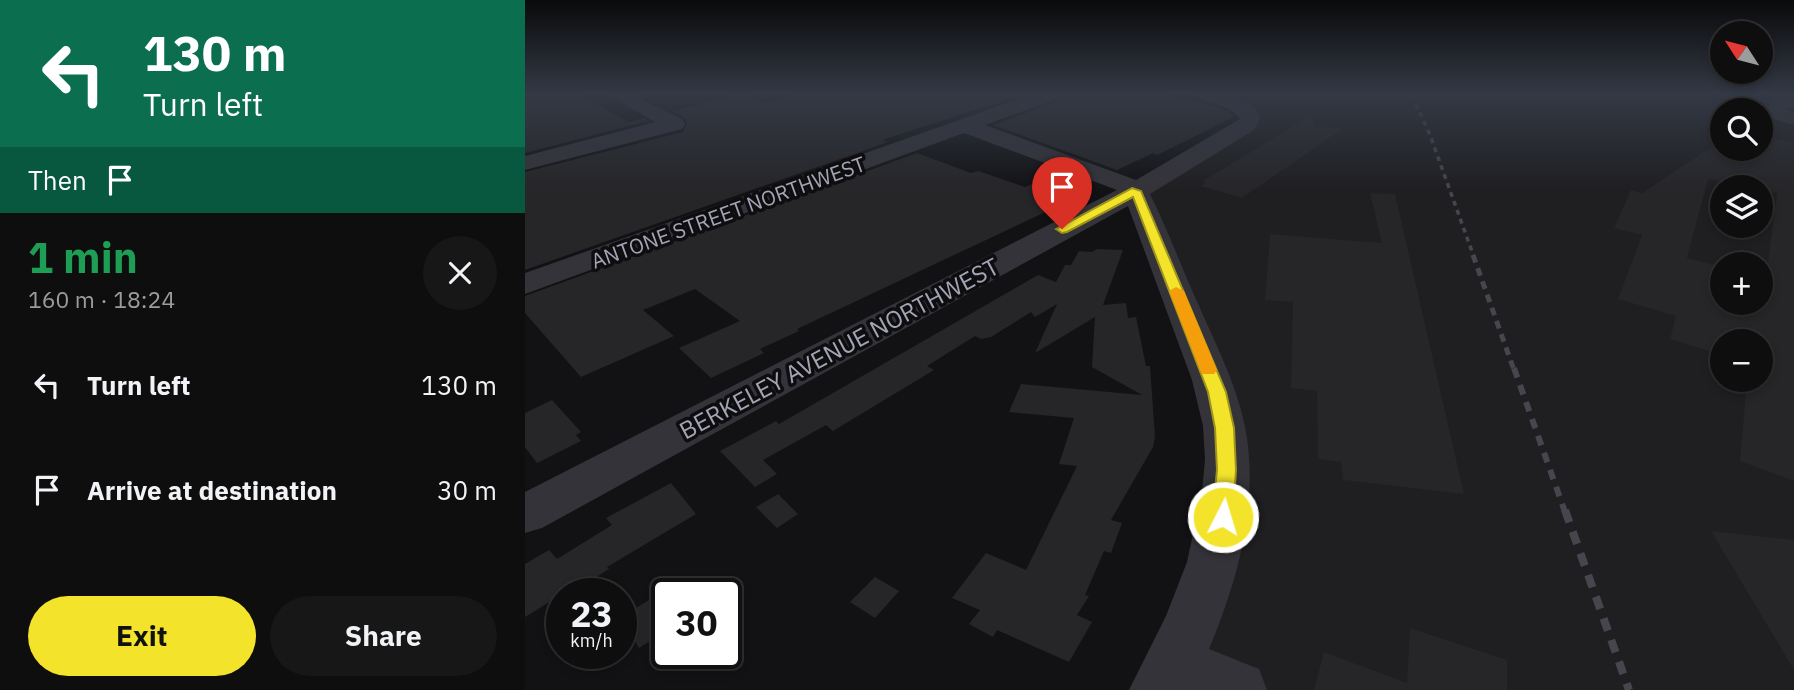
<!DOCTYPE html>
<meta charset="utf-8">
<style>
:root{--surface:#0e0e0f;--page:#171718;--text:#f1f3f6;--muted:#9b9c9e;--line:#2e2e2f;--accent:#f3e42b}
body{margin:0;font-family:"IBM Plex Sans",sans-serif;background:var(--page);color:var(--text);height:100vh;display:flex;flex-direction:column;font-size:26px;white-space:nowrap}
*{box-sizing:border-box;margin:0}
p{font-size:23px;color:var(--muted)}
.icon{flex:none;width:38px;height:38px;fill:none;stroke:currentColor;stroke-width:2;stroke-linecap:round;stroke-linejoin:round}
.map{position:relative;flex:1;overflow:hidden}
.panel{display:flex;flex-direction:column;background:var(--surface);width:525px}
.panel>*{flex:none}
.hud{background:#0b6e4f;color:#fff;overflow:hidden}
.needle{width:46px;rotate:306deg}
.tools{position:absolute;left:1185px;top:21px;display:grid;gap:14px}
.tools a{display:grid;place-items:center;width:63px;height:63px;border-radius:50%;background:var(--surface);box-shadow:0 4px 10px #0003,0 0 0 2px var(--line);font-size:35px}
.speed{position:absolute;left:21px;top:578px;display:flex;gap:14px;font-size:35px;font-weight:700;text-align:center}
.speed>*{display:grid;place-content:center;width:91px;height:91px;border-radius:50%;background:var(--surface);box-shadow:0 4px 10px #0003,0 0 0 2px var(--line);line-height:1}
.speed small{font-size:18px;font-weight:400}
.speed .limit{border:4px solid #111;border-radius:10px;background:#fff;color:#111}
.pin{position:absolute;display:grid;place-items:center;width:60px;height:60px;color:#fff;margin:-72px -30px;border-radius:50% 50% 50% 0;rotate:-45deg;box-shadow:0 0 7px #0007}
.pin .icon{rotate:45deg}
.me{position:absolute;width:77px;margin:-38px;rotate:5deg;stroke-linejoin:round;filter:drop-shadow(0 0 5px #0008)}
.turn{display:flex;align-items:center;gap:24px;height:147px;padding:0 28px;font-size:32px}
.turn .icon{width:91px;height:91px;stroke-width:2.5}
.turn b{display:block;font-size:49px;line-height:60px}
.then{display:flex;align-items:center;height:66px;padding:0 28px;background:#0003;gap:14px;font-size:26px}
.round{display:grid;place-items:center;flex:none;width:74px;height:74px;border-radius:37px;background:var(--page)}
.head{display:flex;align-items:center;justify-content:space-between;height:119px;padding:0 28px}
h1{font-size:42px;font-weight:800;line-height:52px;color:#1e9e55}
.button{display:flex;gap:14px;margin-top:auto;padding:14px 28px}
.button a{flex:1;height:80px;border-radius:42px;background:var(--accent);color:#111;font-size:28px;font-weight:800;line-height:80px;text-align:center}
.button a+a{background:var(--page);color:var(--text)}
ul{padding:0;list-style:none}
li{display:flex;align-items:center;gap:21px;height:105px;padding:0 28px}
li div{flex:1}
li b{display:block;font-size:26px}
li em{font-style:normal}
main{display:flex;flex:1;min-height:0}
.map>svg:first-child{display:block}
.built{fill:#1f1e21;fill-rule:evenodd}
.building{fill:#262528;fill-rule:evenodd}
.lines{fill:none;stroke-linecap:round;stroke-linejoin:round}
.minor{fill:#343339;fill-rule:evenodd}
.rail-far3{stroke:#46464e;stroke-width:3.5;stroke-dasharray:5 4.5;stroke-linecap:butt}
.rail-far2{stroke:#46464e;stroke-width:5;stroke-dasharray:8 6;stroke-linecap:butt}
.rail-far1{stroke:#46464e;stroke-width:6;stroke-dasharray:10 8;stroke-linecap:butt}
.rail{stroke:#46464e;stroke-width:8;stroke-dasharray:13 10;stroke-linecap:butt}
.route{fill:#f3e42b;stroke:#9e941c;stroke-width:2}
.slow{fill:#f59e0b}
.labels{text-anchor:middle;dominant-baseline:central;stroke-width:7;stroke-linejoin:round;paint-order:stroke}
.far-street-label{font-size:21px;fill:#a3a4b4;stroke:#0e0d0f}
.street-label{font-size:24px;fill:#a3a4b4;stroke:#0e0d0f}
</style>
<main>
<section class="panel">
<div class="hud">
<div class="turn"><svg class="icon" aria-label="left" viewBox="0 0 24 24"><path d="M17 20v-9H6M10 6l-5 5 5 5"/></svg><div><b>130 m</b>Turn left</div></div>
<div class="then">Then<svg class="icon" aria-label="arrive" viewBox="0 0 24 24"><path d="M6 21V4h12l-3 4 3 4H6"/></svg></div>
</div>
<div class="head"><div><h1>1 min</h1><p>160 m · 18:24</p></div><a class="round"><svg class="icon" aria-label="close" viewBox="0 0 24 24"><path d="M6 6l12 12M18 6L6 18"/></svg></a></div>
<ul>
<li><svg class="icon" aria-label="left" viewBox="0 0 24 24"><path d="M17 20v-9H6M10 6l-5 5 5 5"/></svg><div><b>Turn left</b></div><em>130 m</em></li>
<li><svg class="icon" aria-label="arrive" viewBox="0 0 24 24"><path d="M6 21V4h12l-3 4 3 4H6"/></svg><div><b>Arrive at destination</b></div><em>30 m</em></li>
</ul>
<div class="button"><a>Exit</a><a>Share</a></div>
</section>
<div class="map">
<svg width="1269" height="690" viewBox="0 0 1269 690">
<rect width="100%" height="100%" fill="#121214"/>
<path class="built" d="M683,95h586v595h-657l46,-64 33,-230 -85,-212 106,-59 4,-21zM1197,110h39v39h-39zM1197,187h39v39h-39zM1197,264h39v39h-39zM1197,341h39v39h-39z"/>
<path class="building" d="M0,95h53l51,27 15,-4 4,3 -123,32z
M211,95h10l20,8 28,-8h227l-139,45 6,2 -363,128v-98l158,-40 4,-9 -4,-6 -11,-6z
M535,95h98l43,7 28,9 5,6 -77,38 -4,-2 -36,17 -124,-45 64,-24z
M787,115l2,11 28,3 -100,69 -42,-12 6,-3 -3,-2z
M1236,136l33,6v339l-54,-20 7,-81h14v-39h-39v14l-52,-16 6,-23 -58,-17 24,-64 -28,-7 17,-38 11,3 80,-53v9h39zM1183,179l53,8v3l16,3 -11,85 -5,-1v26h-39v-36l-35,-9z
M392,153l54,20 7,-2 47,16 35,-15 30,11 -10,4 10,4 -293,138 2,2 -39,18 4,4 -53,25 -32,-30 61,-27 -45,-32 -52,21 31,26 -93,41 -56,-64v-17z
M845,193l25,1 69,300 -121,-14 -2,-18 -23,-3 -1,-68 -26,-3 2,-86 -28,-2 5,-66 112,9z
M572,249l26,1 -20,55 23,-2 2,15 8,-1 10,49h4l5,71 -2,10 -42,73 11,3 -11,30 -7,-2 -19,44 4,1 -12,19 15,7 -23,40 -72,-32 -4,7 -24,-13 11,-14 -28,-12 34,-45 40,17 51,-104 -18,-2 15,-46 -65,-6 12,-28 121,11 -50,-28 3,-50 -60,36 22,-49 -22,13 -4,-5 -40,25 -10,2 -6,-3 -48,30 7,4 -101,61 -7,-6 -63,35 14,14 -22,13 -35,-36 56,-30 3,3 259,-149 18,7 9,-17h6l8,-14 13,1z
M27,400l29,32 -5,3 5,6 -44,22 -12,-16v-34z
M146,483l25,31 -89,53 2,2 -38,24h-9l-3,8 -3,-3 -31,19v-53l24,-14 8,9 55,-34 -6,-7z
M253,494l20,20 -21,14 -21,-21z
M1186,531l83,9v130z
M350,577l24,14 -24,27 -25,-16z
M142,589v41l-28,18 -18,-31z
M885,628l97,32v30h-193l10,-38 83,31z"/>
<g class="lines">
<path class="minor" d="M84,95h24l49,24 3,5 -3,5 -157,41v-14l130,-34z
M505,95h28l-2,4 -71,26 151,55 104,-61 -10,-10 -30,-10 -2,-4c21,0 55,-2 62,24l-6,11 -104,64c18,36 32,75 49,112 15,34 32,68 42,104 22,79 -1,166 -32,239l50,20 8,21h-138l37,-74 21,-54 15,-69 3,-34 -2,-33 -11,-46 -64,-174 -586,322 -17,5v-41l592,-302 -153,-57 -439,161v-21z
M1256,95h13v12h-6l-2,3 8,2v13l-27,-8 -3,-4 11,-16z"/>
<path class="rail-far3" d="M887,95l18,40 44,122"/>
<path class="rail-far2" d="M948,255l41,115"/>
<path class="rail-far1" d="M989,368l51,144"/>
<path class="rail" d="M1040,510l64,180"/>
</g>
<linearGradient id="sky" x2="0" y2="1"><stop stop-color="#0a0a0b"/><stop offset="0.49" stop-color="#333945"/><stop offset="1" stop-color="#333945" stop-opacity="0"/></linearGradient>
<rect width="1269" height="192" fill="url(#sky)"/>
<path class="route" d="M607,188l9,3 85,201 8,36 2,42 -3,47 -3,6 -7,3 -8,-3 -3,-6 5,-47 -2,-42 -7,-36 -75,-195 -66,35 -5,1 -6,-4z"/>
<path class="slow" d="M651,287l8,4 33,79 -3,4h-12l-2,-4 -31,-79z"/>
<g class="labels">
<g class="far-street-label">
<text transform="translate(203 212) rotate(-20)">ANTONE STREET NORTHWEST</text>
</g>
<g class="street-label">
<text transform="translate(314 348) rotate(-28)">BERKELEY AVENUE NORTHWEST</text>
</g>
</g>
</svg>
<div class="tools">
<a><svg class="needle" viewBox="-14 -14 28 28"><path d="M0-13l5 13h-10z" fill="#e53935"/><path d="M0 13l5-13h-10z" fill="#9b9c9e"/></svg></a>
<a><svg class="icon" aria-label="search" viewBox="0 0 24 24"><circle cx="10" cy="10" r="6"/><path d="M15 15l6 6"/></svg></a>
<a><svg class="icon" aria-label="layers" viewBox="0 0 24 24"><path d="M12 4l9 5-9 5-9-5zM3 14l9 5 9-5"/></svg></a>
<a>+</a>
<a>−</a>
</div>
<div class="speed"><div>23<small>km/h</small></div><div class="limit">30</div></div>
<div class="pin" style="left:537px;top:229px;background:#d93025"><svg class="icon" aria-label="arrive" viewBox="0 0 24 24"><path d="M6 21V4h12l-3 4 3 4H6"/></svg></div>
<svg class="me" style="left:698px;top:517px" viewBox="-20 -20 40 40"><circle r="17" fill="#f3e42b" stroke="#fff" stroke-width="3"/><path d="M0-11L8 9 0 5-8 9z" fill="#fff"/></svg>
</div>
</main>
